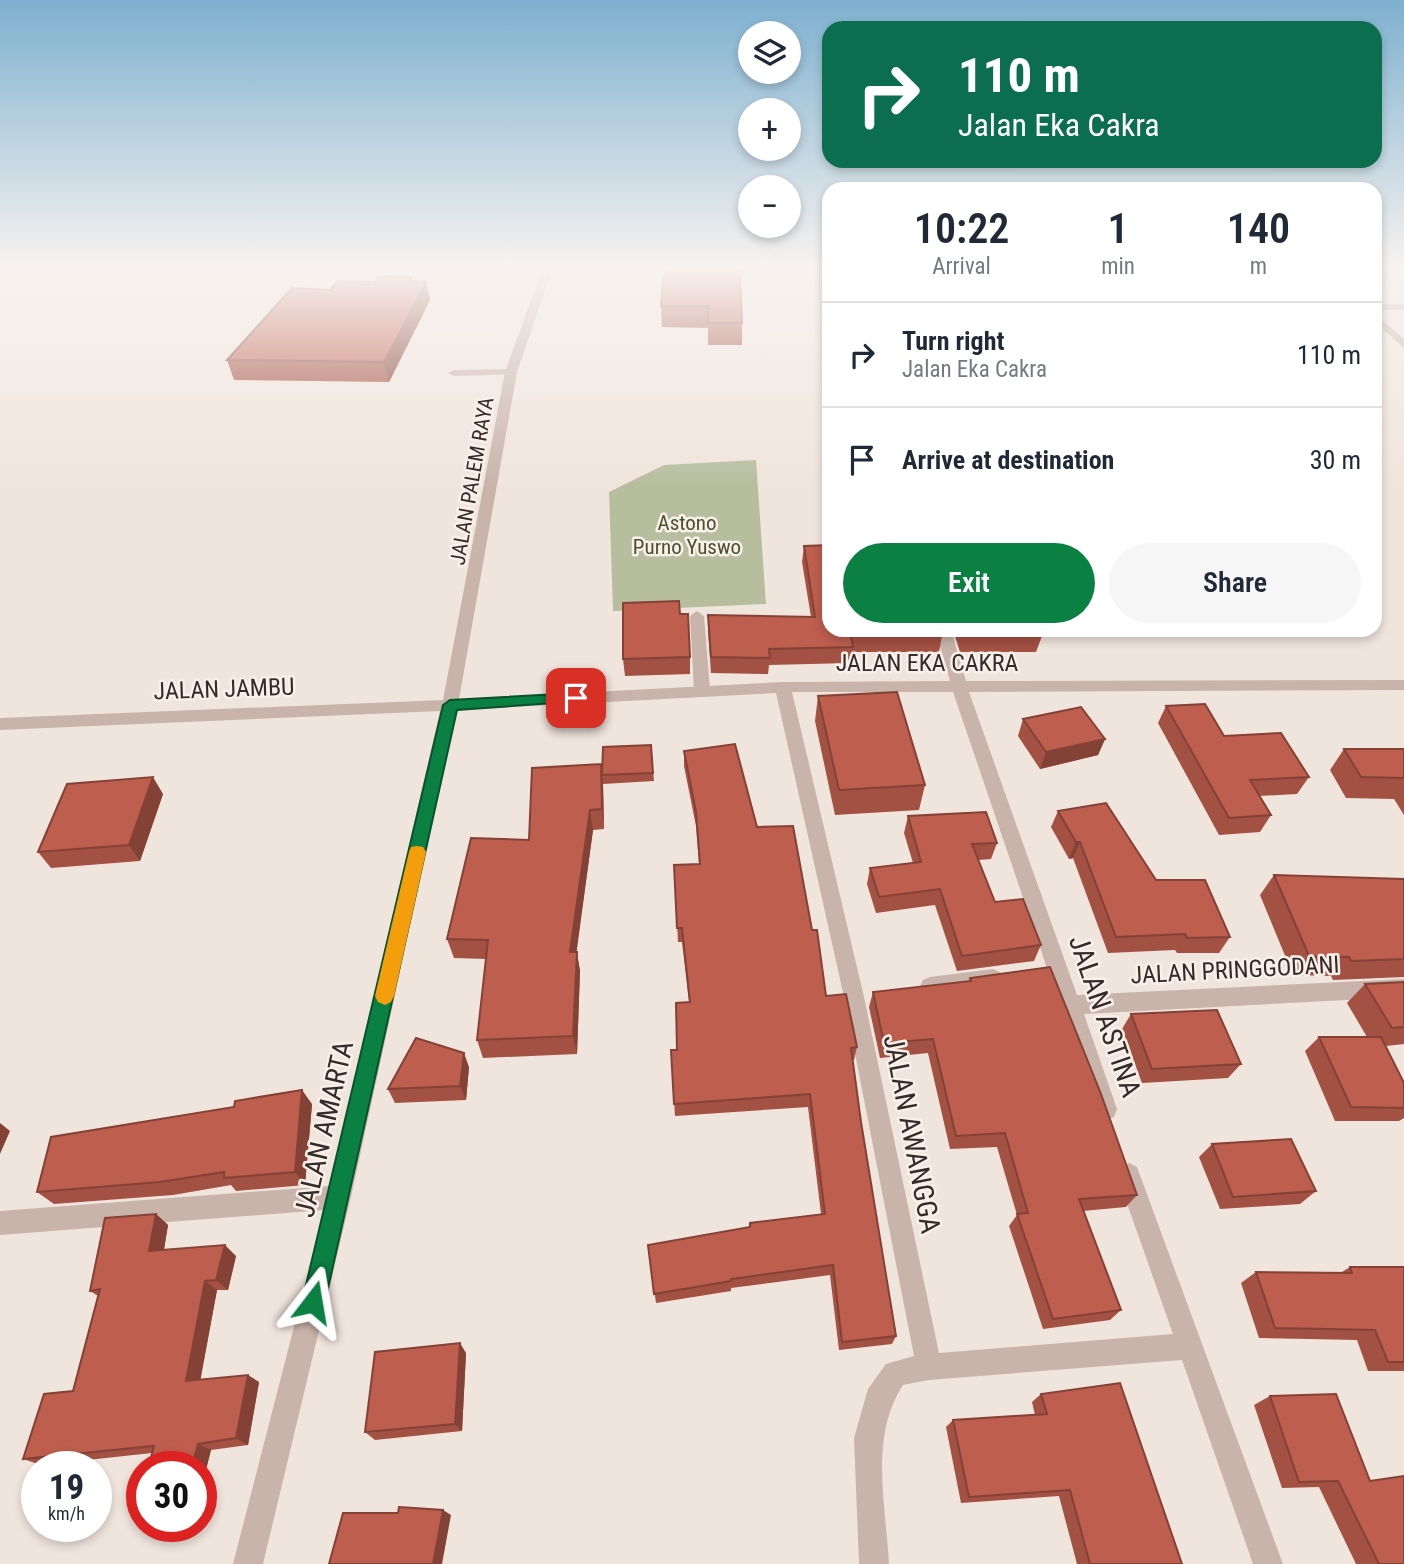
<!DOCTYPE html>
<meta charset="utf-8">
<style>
:root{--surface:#fff;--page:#f6f6f7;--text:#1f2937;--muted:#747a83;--line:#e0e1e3;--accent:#0b8043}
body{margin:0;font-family:"Roboto Condensed",sans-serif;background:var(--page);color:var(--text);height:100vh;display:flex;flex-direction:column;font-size:26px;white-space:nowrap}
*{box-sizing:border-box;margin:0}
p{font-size:23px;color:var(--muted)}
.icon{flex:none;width:38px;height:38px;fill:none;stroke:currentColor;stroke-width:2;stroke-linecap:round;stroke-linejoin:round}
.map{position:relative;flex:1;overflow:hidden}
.panel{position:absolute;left:822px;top:182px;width:560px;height:455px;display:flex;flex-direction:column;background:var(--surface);border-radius:21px;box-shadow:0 4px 10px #0003}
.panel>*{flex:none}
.hud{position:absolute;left:822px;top:21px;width:560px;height:147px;border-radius:21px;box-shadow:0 4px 10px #0003;background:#0b6e4f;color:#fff;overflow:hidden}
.controls{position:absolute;left:738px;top:21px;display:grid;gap:14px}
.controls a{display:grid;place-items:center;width:63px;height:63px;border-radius:50%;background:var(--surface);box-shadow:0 4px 10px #0003;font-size:35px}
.speed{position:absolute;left:21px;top:1451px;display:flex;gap:14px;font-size:35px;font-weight:700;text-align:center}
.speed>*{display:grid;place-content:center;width:91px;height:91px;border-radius:50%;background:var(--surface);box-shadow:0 4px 10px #0003;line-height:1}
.speed small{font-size:18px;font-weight:400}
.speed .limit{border:10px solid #d22;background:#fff;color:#111}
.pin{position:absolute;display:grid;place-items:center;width:60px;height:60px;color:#fff;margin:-30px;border-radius:14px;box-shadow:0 4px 10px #0006}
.me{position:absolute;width:77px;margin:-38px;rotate:14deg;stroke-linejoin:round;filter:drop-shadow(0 0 5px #0008)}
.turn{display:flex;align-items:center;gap:24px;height:147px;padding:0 21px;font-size:32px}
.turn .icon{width:91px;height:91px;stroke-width:2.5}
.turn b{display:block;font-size:49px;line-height:60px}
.eta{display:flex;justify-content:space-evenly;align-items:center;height:119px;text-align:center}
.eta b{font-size:42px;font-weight:600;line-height:49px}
.primary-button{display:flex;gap:14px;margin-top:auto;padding:14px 21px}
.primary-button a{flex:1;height:80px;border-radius:42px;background:var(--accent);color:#fff;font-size:28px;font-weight:600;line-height:80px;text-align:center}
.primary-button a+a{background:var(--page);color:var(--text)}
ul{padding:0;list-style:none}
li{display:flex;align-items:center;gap:21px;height:105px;padding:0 21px;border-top:2px solid var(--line)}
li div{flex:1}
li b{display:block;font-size:26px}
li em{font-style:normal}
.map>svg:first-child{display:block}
.green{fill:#b7be9e}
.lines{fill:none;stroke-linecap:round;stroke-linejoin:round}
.lane{fill:#c8b4aa;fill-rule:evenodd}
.street{fill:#c8b4aa;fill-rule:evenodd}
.wall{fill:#a35143}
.shaded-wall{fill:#844237}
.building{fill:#bd5e4e;stroke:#844237;stroke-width:2}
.route{fill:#0b8043;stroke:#07532c;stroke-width:2}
.slow{fill:#f59e0b}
.labels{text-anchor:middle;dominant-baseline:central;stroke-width:5;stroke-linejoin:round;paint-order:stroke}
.far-street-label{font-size:21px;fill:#352c29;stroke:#f8f0e9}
.far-park-label{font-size:21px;fill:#48522e;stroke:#f8f0e9}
.street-label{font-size:24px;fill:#352c29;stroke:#f8f0e9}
.near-street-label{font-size:28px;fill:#352c29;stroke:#f8f0e9}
</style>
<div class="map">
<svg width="1404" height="1564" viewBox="0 0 1404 1564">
<rect width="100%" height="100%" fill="#f0e5dd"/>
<path class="green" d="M756,460l10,144 -153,7 -4,-119 55,-27z"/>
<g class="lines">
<path class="lane" d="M511,369l6,3 -2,2 -61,2 -6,-3 6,-3z
M697,611l7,5 6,74 -8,5 -8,-5 -4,-74z"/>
<path class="street" d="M543,267h10l-36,105 -58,327 324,-17 167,-1 -15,-51h16l15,51 438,-1v10l-435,2 108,303 327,-16v18l-320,17 33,95 -3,8 -8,3 -8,-3 -3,-8 -142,-417h-161l72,305 75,356 234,-19 -56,-159 4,-8 8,-4 8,4 146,397h-30l-71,-204 -253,20 -26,5c-34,52 -17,120 -14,179h-30l-5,-126 14,-49 18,-25 28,-8 -70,-359 -68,-304 -319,17 -106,487 -88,367h-30l91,-354 -324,25v-24l330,-25 110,-475 -440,19v-12l443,-18 62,-328z
M1376,304h28v6h-28z
M1376,315l28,24v9l-28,-25z
M993,969l7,3 3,6 -3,6 -7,3 -63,8 -7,-3 -3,-6 3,-6 7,-3z"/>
</g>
<path class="wall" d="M664,267l78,56v22h-34v-17l-46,-1 -1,-21z
M413,281l13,1 4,18 -41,82 -155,-2 -7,-20 103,-70 45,-8z
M804,546l138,90 -3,16h-87l-1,11 -82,2 -1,9 -57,-1 -3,-42v-16l103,2 -9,-55z
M953,630h86l3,6 -6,16h-76z
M690,657v17l-65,2 -2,-17z
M818,696l107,89 -6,25 -84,5 -20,-94z
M1166,706l58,30 85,41 -12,17 -38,2 12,19 -11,17 -41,3 -61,-112z
M1023,719l82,20 -7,16 -58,14 -22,-33z
M651,745l3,36 -51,3 1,45 -11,1 -17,122 4,19 -3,83 -94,4 -6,-18 9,-81 -32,-1 -7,-19 82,-99 73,-65z
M1344,749h60v66l-10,-16 -48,-1 -16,-28z
M684,751l73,76 55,103 14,66 31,51 -3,13h-2l9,62 35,214 -4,8 -53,6 -9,-75 -99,13v3l-75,12 -8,-58 101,-18 1,-4 71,-9 -13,-107 -133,9 -4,-66h6l12,-48 -7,-60h-4l-4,-77 25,-1 -3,-38 -12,-60z
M163,794l-23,67 -89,7 -13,-16z
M1058,811l98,69 74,57 -11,16h-42l-2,-3 -67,3 -35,-95 -4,1 -18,-32z
M908,816l89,27 -6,16 -13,1 17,42 46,43 -7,16 -77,10 -22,-66 -59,8 -9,-29 3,-16 43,-5 -9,-30z
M1274,875l130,4v98l-71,3 -2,-4 -38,-1 -33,-80z
M970,978l167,217 -11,12 -43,4 38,99 -11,10 -67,9 -34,-103 8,-11 -20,-68 -47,2 -22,-96 -48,5 -11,-51 4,-15 96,-11z
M1404,982v62l-18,2 18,37v35l-5,3h-64l-30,-70 14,-14h48l-20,-34 18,-19z
M1131,1014l110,50 -13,14 -86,5 -20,-54z
M469,1067l-3,33 -71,3 -7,-14z
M312,1104l-7,81 -69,6 -5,-6 -58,10 -119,9 -17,-12z
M1212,1144l104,47 -16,13 -80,5 -21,-52z
M156,1214l12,11 -4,25 72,6 -8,34h-11l-17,89 59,3 -11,63 -37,5 -10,39v-23l-49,-13 -111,12 -18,-6 50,-68 25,-95 -8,-5z
M1350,1267h54v104h-36l-11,-31 -98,-2 -18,-55 15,-11h86z
M466,1353l-4,78 -87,9 -10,-8z
M1041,1394l141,170h-105l-18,-68 -98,7 -15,-76 7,-7 82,-5 -3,-13z
M1270,1396l134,168h-48l-37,-77 -37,1 -28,-83z"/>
<path class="shaded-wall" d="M426,282l4,18 -41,82 -5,-20z
M1105,739l-7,16 -58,14 6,-17z
M601,764l2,20 1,45 -2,-20z
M153,777l10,17 -23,67 -11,-16z
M590,810l3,20 -19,141 -4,-19z
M1076,842h4l-7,16 -4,1z
M577,952l3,19 -3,83 -4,-18z
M464,1053l5,14 -3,33 -6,-14z
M302,1090l10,14 -7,81 -10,-13z
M0,1123l10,8 -10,23z
M156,1214l12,11 -6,36 -13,-10z
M225,1245l11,11 -8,34 -12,-10z
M205,1281l12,9 -18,98 -13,-7z
M460,1343l6,10 -4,78 -7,-7z
M248,1375l11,7 -11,63 -12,-7z
M198,1444l13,6 -10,39v-23h-9z
M443,1510l8,5 -9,49h-9z"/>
<path class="building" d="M664,267h76l2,56h-34l1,-17h-48z
M380,276l32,1 -3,4 17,1 -42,80 -157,-2 65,-72 38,2 8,-9 37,1z
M830,545v85h111l1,6h-91l2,11 -84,2 1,9 -59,-1 -3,-42 107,2 -11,-71z
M679,601l1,13h8l2,43 -67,2v-56z
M962,630h77l3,6h-78z
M897,692l28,93 -86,5 -21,-94z
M1205,704l19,32 57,-3 28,44 -59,3 21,35 -42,3 -63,-112z
M1081,707l24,32 -59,13 -23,-33z
M735,744l22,83 36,-1 19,104h5l9,66 20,-2 11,53 -6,1 10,74 35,214 -54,6 -9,-77 -102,14v2l-77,13 -6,-49 102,-18v-4l75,-9 -15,-120 -136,10 -3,-54h6l-1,-47 14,-1 -8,-74h-5l-3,-63 26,-1 -4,-52 -12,-61z
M651,745l2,28 -51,2 1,-28z
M1344,749h60v29l-43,-1z
M601,764l1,45 -12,1 -20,142h7l-4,84 -96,4 11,-100 -41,-1 24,-101 58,2 3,-72z
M153,777l-24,68 -91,7 29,-68z
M1106,803l50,77h49l25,57 -43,1 -2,-4 -69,3 -36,-95h-4l-18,-31z
M986,812l11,31 -25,1 23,58 28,-3 18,46 -79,11 -22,-67 -61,8 -9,-29 51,-6 -13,-46z
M1274,875l130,4v80l-53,2 -2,-4 -40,-1z
M1050,967l51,127 36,101 -58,4 42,111 -68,9 -36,-105 11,-1 -23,-80 -49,3 -23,-97 -49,4 -11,-51 98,-11 -1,-3z
M1404,982v45l-12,1 -27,-44z
M1217,1010l24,54 -89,5 -21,-55z
M1319,1037h62l23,46v25l-53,-1z
M416,1038l48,15 -4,33 -72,3z
M302,1090l-7,82 -71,6v-6l-64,10 -123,10 14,-55 183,-30 1,-6z
M1291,1139l25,52 -83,6 -21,-53z
M156,1214l-7,37 76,-6 -9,35 -11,1 -19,100 62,-6 -12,63 -38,6 -6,22h-43l5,-20 -131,13 21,-65 29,-3 27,-102 -10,2 15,-73z
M1350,1267h54v95h-16l-13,-32 -100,-2 -19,-56 96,1z
M460,1343l-5,81 -90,8 10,-80z
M1120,1383l62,181h-92l-20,-74 -101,7 -16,-77 94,-6 -6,-20z
M1336,1394l34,87 34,-5v88h-25l-41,-83 -39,1 -29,-86z
M399,1507l44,3 -10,54h-104l14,-51h55z"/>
<linearGradient id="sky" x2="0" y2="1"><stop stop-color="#7db0cf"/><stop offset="0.55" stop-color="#f8f3f0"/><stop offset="1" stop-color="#f8f3f0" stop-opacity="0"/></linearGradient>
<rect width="1404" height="486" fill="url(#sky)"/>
<path class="route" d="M576,693l5,1 2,4 -2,3 -124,9 -132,592 -3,8 -9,4 -8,-4 -3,-8 141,-597 7,-5z"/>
<path class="slow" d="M417,846l6,1 3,5 -32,144 -3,6 -6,3 -7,-3 -3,-6 34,-144 2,-5z"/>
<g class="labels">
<g class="far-street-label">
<text transform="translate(472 481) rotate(-80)">JALAN PALEM RAYA</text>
</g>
<g class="far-park-label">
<text x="687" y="523">Astono<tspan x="687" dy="24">Purno Yuswo</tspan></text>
</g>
<g class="street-label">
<text x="927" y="663">JALAN EKA CAKRA</text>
<text transform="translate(224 689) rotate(-2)">JALAN JAMBU</text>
<text transform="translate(1235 970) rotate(-3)">JALAN PRINGGODANI</text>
</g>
<g class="near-street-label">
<text transform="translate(1105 1016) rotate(71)">JALAN ASTINA</text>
<text transform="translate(324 1129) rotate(-77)">JALAN AMARTA</text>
<text transform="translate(912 1134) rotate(79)">JALAN AWANGGA</text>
</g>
</g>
</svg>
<div class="controls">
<a><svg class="icon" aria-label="layers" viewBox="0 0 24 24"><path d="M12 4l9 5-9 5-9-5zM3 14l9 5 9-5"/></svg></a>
<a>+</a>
<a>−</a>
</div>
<div class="speed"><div>19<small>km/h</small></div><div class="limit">30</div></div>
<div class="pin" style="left:576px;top:698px;background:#d93025"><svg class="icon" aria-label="arrive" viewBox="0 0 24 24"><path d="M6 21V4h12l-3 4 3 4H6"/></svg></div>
<svg class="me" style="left:313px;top:1302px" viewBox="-20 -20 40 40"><path d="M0-17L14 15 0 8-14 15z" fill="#0b8043" stroke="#fff" stroke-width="4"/></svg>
<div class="hud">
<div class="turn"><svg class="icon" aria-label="right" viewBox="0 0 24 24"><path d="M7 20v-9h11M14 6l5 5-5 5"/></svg><div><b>110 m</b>Jalan Eka Cakra</div></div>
</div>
<section class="panel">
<div class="eta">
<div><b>10:22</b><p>Arrival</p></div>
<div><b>1</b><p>min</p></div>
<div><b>140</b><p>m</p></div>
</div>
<ul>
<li><svg class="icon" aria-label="right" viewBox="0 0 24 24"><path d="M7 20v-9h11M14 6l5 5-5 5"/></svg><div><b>Turn right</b><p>Jalan Eka Cakra</p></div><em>110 m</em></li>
<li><svg class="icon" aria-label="arrive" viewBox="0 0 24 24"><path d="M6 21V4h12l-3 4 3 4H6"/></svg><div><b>Arrive at destination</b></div><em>30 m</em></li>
</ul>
<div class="primary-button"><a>Exit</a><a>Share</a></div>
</section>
</div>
